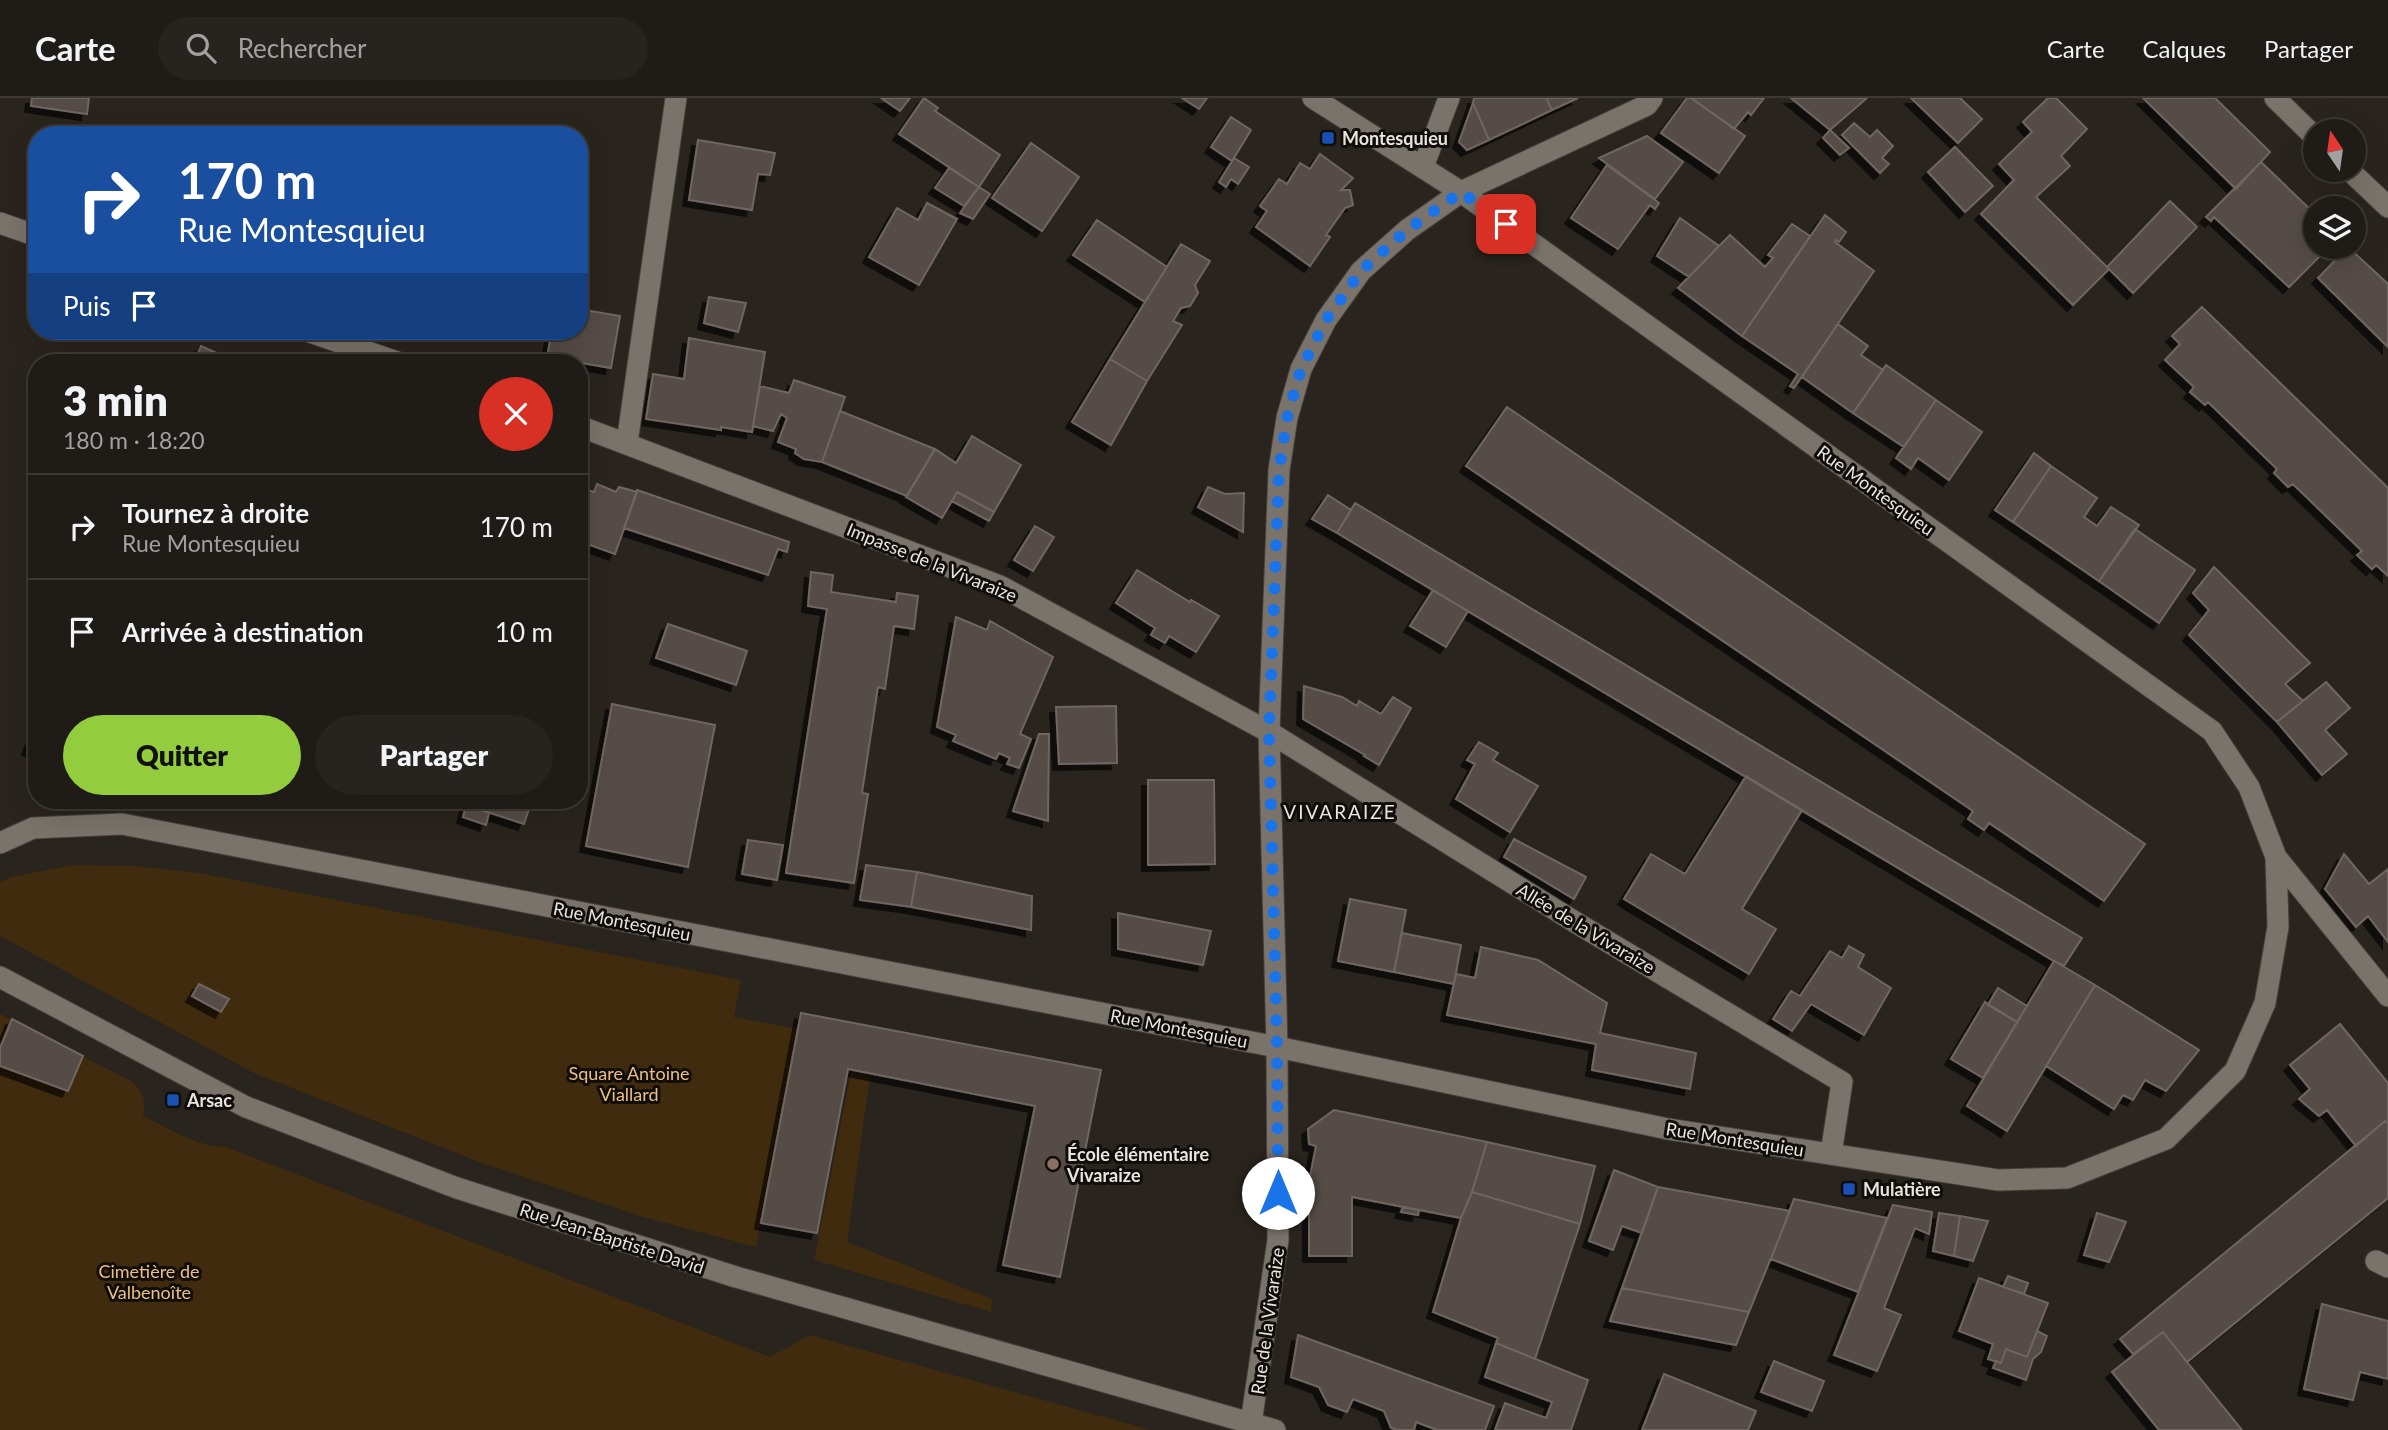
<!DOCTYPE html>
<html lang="fr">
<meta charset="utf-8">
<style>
:root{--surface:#1f1b16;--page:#27241f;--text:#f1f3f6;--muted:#a1a1a1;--line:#3c3935;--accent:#93cc3d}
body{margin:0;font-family:Lato,sans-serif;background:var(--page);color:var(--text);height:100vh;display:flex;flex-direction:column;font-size:26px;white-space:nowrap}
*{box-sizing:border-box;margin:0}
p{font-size:23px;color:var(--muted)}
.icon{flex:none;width:38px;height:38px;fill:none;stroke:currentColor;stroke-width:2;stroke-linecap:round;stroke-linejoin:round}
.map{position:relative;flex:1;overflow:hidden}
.panel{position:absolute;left:28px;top:256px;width:560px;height:455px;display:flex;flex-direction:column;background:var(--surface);border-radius:28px;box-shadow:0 7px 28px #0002,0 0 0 2px var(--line)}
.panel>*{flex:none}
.top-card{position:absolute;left:28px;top:28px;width:560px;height:214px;border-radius:28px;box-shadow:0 7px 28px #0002,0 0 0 2px var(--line);background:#1a4fa0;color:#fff;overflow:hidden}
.needle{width:46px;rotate:347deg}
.tools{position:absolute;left:2303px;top:21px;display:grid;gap:14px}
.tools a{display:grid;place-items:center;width:63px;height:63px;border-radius:50%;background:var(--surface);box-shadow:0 7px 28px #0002,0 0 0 2px var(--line);font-size:35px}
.pin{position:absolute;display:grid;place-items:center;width:60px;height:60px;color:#fff;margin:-30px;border-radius:14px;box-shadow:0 4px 10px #0006}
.me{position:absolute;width:77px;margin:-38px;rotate:0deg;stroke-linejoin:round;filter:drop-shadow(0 0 5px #0008)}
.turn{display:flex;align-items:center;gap:24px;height:147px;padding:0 35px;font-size:32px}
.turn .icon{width:91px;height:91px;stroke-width:2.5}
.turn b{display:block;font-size:49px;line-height:60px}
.then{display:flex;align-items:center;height:66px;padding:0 35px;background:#0003;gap:14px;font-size:26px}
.round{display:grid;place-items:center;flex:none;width:74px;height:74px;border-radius:37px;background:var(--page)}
.summary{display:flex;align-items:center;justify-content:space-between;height:119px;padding:0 35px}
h1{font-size:42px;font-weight:800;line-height:52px}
.cta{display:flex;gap:14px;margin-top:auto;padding:14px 35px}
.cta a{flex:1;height:80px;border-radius:42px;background:var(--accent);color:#111;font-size:28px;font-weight:800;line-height:80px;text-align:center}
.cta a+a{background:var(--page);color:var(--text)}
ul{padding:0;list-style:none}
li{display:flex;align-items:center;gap:21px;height:105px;padding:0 35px;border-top:2px solid var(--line)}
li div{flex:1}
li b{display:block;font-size:26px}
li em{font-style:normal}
header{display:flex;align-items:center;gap:42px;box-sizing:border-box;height:98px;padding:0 35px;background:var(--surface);border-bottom:2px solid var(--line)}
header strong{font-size:33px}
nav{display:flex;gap:38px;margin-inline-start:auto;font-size:24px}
.search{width:490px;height:63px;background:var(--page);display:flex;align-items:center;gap:18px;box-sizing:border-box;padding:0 24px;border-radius:38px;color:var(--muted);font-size:26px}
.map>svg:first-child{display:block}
.green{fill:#402b0e}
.building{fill:#544b46;stroke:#706661;stroke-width:2;filter:url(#shadow)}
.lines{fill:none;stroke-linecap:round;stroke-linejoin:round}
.lane-casing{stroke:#45413b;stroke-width:23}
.street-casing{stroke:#45413b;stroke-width:23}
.lane{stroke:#7a736b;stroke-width:21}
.street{stroke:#7a736b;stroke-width:21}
.route{stroke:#1a73e8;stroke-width:12;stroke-dasharray:0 21.6}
.transit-dot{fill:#1a4fb4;stroke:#100d0a;stroke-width:2.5}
.education-dot{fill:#8d6e63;stroke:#100d0a;stroke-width:2.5}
.labels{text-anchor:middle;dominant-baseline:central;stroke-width:6;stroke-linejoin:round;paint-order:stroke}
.poi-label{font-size:18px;font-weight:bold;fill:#e8e4e0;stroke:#100d0a;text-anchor:start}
.street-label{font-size:18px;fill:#e8e4e0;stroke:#100d0a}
.park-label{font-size:18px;fill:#ebbe85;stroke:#100d0a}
.neighbourhood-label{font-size:19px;letter-spacing:2px;fill:#e8e4e0;stroke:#100d0a}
</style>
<header>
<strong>Carte</strong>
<div class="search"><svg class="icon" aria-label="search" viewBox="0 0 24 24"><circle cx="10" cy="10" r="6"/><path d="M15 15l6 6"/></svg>Rechercher</div>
<nav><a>Carte</a><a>Calques</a><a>Partager</a></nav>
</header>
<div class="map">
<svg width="2388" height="1332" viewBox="0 0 2388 1332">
<defs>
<filter id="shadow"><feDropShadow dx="-6" dy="6" stdDeviation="0" flood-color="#0009"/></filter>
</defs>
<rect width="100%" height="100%" fill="#29241d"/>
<path class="green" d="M73,767l62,1 65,7 541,107 -7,37 64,12 -42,218 -113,-30 -164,-55 -225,-89 -254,-137v-54l11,-5z
M0,916l131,67c12,9 15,20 12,35 25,12 54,31 83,31l544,210 40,-22 341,95h-1151z
M851,975l19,3 -23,166 145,57 -1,13 -177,-52z"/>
<path class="building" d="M32,0h57l-2,16 -56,-8z
M881,0h29l-10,13z
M924,0l14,10 -3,3 65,44 -21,32 -80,-53z
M1182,0h25l-8,11z
M1474,0h72l6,12 -63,30 -16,-37z
M1546,0h32l-26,12z
M1687,0h4l54,38 -26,37 -58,-40z
M1691,0h73l-13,17 -3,-3 -14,17z
M1791,0h76l-37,32z
M1911,0h49l22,21 -24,24z
M2048,0h8l31,31 -26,27 9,10 -34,31 73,72 -36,36 -92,-91 33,-34 -15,-16 33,-32 -9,-10z
M2143,0h72l55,54 -34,37z
M1473,5l16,37 -22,10 -8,-8z
M1231,19l20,13 -19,31 -21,-14z
M1854,25l16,14 7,-7 16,16 -11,12 7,6 -9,9 -38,-38z
M1830,32l19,18 -9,7 -17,-17z
M1647,38l36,26 -28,37 -56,-41z
M698,42l77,13 -5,22 -12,-1 -6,36 -63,-10z
M1031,45l48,34 -37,54 -50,-33z
M1955,49l38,39 -28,26 -37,-40z
M1320,56l33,24 -12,12h9l3,15 -8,3 -19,27 4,2 -20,29 -54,-39 11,-16 -7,-5 19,-27 8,5 13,-21 10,6z
M1234,60l15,9 -11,17 -7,-5 -5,8 -7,-5z
M2261,64l54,52v33h14l-40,40 -75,-70 -3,4 -5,-4z
M1607,67l52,38 -4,6 -5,-4 -32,44 -47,-31z
M949,70l30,19 -15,19 -29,-18z
M979,89l11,7 -17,25 -13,-6z
M2170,103l27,26 -64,66 -26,-26z
M927,105l30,16 -38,66 -50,-28 28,-49 21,12z
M1825,117l21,17 -7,10 -3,-2 -1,2 39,29 -80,117 -4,-2 8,-12 -56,-38z
M1680,120l39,28 -30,31 -32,-21z
M1097,122l70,47 -22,35 -72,-47z
M1792,126l18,12 -68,100 -64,-48 52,-53 35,32 8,-9 -5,-3z
M1181,146l29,17 -15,24 3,8 -8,13 -9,2 -8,13 9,4 -35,56 -37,-22z
M2348,149l40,37v63l-70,-69z
M709,199l37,6 -8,29 -34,-9z
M2202,209l186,181v88l-12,-11 -4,4 -15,-14 5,-4 -69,-67 -5,3 -14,-14 3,-4 -69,-67 -3,3 -15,-13 4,-5 -29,-27 15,-16 -8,-8z
M579,211l41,7 -9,52 -64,-11 5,-26h27z
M1838,226l30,22 -7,9 22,15 -30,43 -51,-36z
M689,240l76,14 -13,80 -31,-5v3l-75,-11 7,-45 31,5z
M201,248l35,16h-41z
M1110,261l37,22 -36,64 -39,-23z
M1886,267l50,35 -32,47 -51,-34z
M794,282l51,17 -23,65 -18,-3 -9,-6 1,-4 -18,-7 9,-24 -6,-4 -8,17 -20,-5 7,-40 29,7z
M1936,302l46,32 -33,48 -31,-22 -7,11 -15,-11z
M1507,309l638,437 -41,57 -115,-78 -5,7 -16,-11 5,-8 -507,-345z
M840,313l95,38 -28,47 -85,-34z
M972,338l49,29 -27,47 -37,-20 -15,26 -36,-21 29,-48 21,14z
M2034,355l17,13 -38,56 -18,-12z
M2051,368l46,32 -13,19 13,9 14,-19 28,18 -40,56 -86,-59z
M597,386l19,8 3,-5 18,5 -22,62 -36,-13v-54l15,5z
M1208,389l17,7 19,-1 -1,39 -45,-25z
M637,392l152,52 -2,10 -9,-3 -10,26 -144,-47z
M957,394l37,20 -5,9 -37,-20z
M1328,397l23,15 -14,23 -25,-14z
M1355,405l727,435 -18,28 -10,-5 -717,-428z
M1035,428l19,11 -21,34 -19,-11z
M2135,431l60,41 -36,53 -60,-42z
M2214,469l96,96 -25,21 18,17 -26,21 -88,-87 20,-25 -16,-17z
M1137,472l53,32 1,-2 28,16 -23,36 -27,-16 -4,7 -14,-8 4,-7 -39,-25z
M811,474l22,3 -2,17 65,10 1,-9 21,3 -4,33 -20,-3 -9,63 -7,-2 -16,106 6,1 -14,89 -68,-10 41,-264 -19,-3z
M1433,492l35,21 -22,36 -36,-21z
M956,519l31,13 3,-9 63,36 -33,77 11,5 -12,29 -12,-4 3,-6 -11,-5 -3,6 -43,-18 3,-6 -19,-8z
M668,526l79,27 -11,34 -80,-27z
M2326,584l24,26 -25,22 22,24 -25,21 -45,-53z
M1304,588l38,11 15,9 2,-5 22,13 12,-17 18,11 -32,57 -15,-9 1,-1 -62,-36z
M612,606l103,21 -27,142 -102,-21z
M1116,608l1,57 -58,1 -3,-57z
M37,627v27l-9,-3z
M1039,636h10l-1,87 -35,-10z
M1479,644l19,11 -5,7 45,26 -28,46 -54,-33 19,-35 -8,-4z
M1746,678l56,34 -60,99 34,20 -27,45 -125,-75 27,-45 34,20z
M1148,682h66l1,84 -67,1z
M451,702h81l-8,24z
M466,707l23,8 -3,12 -23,-8z
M1514,741l72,38 -12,22 -70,-42z
M748,742l35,5 -6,35 -35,-6z
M2344,756l25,30 19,-15v73l-20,-26 -12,11 -31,-38z
M866,767l51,7 -6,35 -51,-7z
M917,774l115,24 -1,34 -120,-23z
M1350,801l56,11 -12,62 -56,-11z
M1118,815l93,18 -8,34 -85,-16z
M1402,835l59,12 -7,39 -60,-12z
M1849,848l15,9 -6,12 33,21 -27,47 -53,-31 -19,27 -19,-12 18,-28 9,5 30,-45 12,7z
M1481,849l57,13 69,43 -7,30 96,20 -6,36 -98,-19 4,-26 -149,-29 9,-41 19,4z
M2054,863l41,24 -88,146 -40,-25z
M199,886l30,15 -8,13 -29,-16z
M2095,887l104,65 -33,41 -21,-11 -12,20 -10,-5 -9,14 -68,-43z
M1998,890l29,18 -10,16 -29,-17z
M1985,904l32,20 -34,56 -32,-19z
M801,915l300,57 -41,207 -57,-12 32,-159 -187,-37 -31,164 -56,-10z
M12,921l71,37 -15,35 -68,-25v-18z
M2340,926l48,59v41l-3,-3 -29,25 -29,-36 -8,6 -20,-17 11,-10 -20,-24z
M1334,1012l153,32 -15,50 -11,26 -109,-21v59h-43v-74l7,-36 -7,-2 -1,-15z
M2385,1023l3,3v74l-201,164 -24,-30 -30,22 -13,-15z
M1487,1044l108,24 -15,58 -108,-32z
M1614,1072l44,17 -16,46 -20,-7 -9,24 -24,-9z
M1658,1089l132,24 -41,101 -127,-24z
M1472,1094l108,32 -45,135 -39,-16 2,-5 -65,-26 28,-94z
M1794,1101l93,19 -29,74 -87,-33z
M1893,1107l39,7 -3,22 -14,-6 -31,80 17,7 -24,56 -43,-16z
M1403,1109l16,3 -1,5 -17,-3z
M1939,1115l21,3 -6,40 -21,-5z
M2097,1115l29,9 -17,40 -25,-7z
M1960,1118l28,5 -15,40 -19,-5z
M2008,1178l20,7 -4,11 -21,-7z
M1979,1180l69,25 -21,54 -21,-8 -5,14 -13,-4 5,-15 -34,-13z
M1622,1190l127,24 -13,33 -126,-24z
M2322,1206l66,17v58l-28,-7 -7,28 -49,-11z
M2037,1233l10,5 -6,16 -8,7 -7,21 -33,-12 3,-7 5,2 5,-14 21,8z
M2163,1234l24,30 55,68h-83l-47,-58z
M1298,1237l196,71 -9,24h-48l-21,-8 -2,8h-17l-6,-2 -7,-17 -31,-12 -6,13 -19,-7 -9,-18 -28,-10z
M1496,1245l92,37 -17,50h-76l10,-27 41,15 6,-16 -67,-25z
M1774,1263l50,20 -12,30 -51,-19z
M1664,1276l92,37 -8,19h-106z"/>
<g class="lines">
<g class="lane-casing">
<path id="lane" d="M1423,69l26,-69
M2376,1163l12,6"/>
</g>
<g class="street-casing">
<path id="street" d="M2275,0l40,39
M2349,72l39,37
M0,125l37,13
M307,233l90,31
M579,328l421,160 269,146 306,190 267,160 -11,72
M627,345l49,-345
M0,745l33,-15 89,-4 1155,223 391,82 330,51 69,-2 99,-39 69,-68 30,-68 13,-76 -2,-70 -27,-70 -37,-56 -751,-539 -148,-94
M2276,759l112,139
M0,879l246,130 211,81 279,89 539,153
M1250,1332l28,-190 -1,-193 -8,-315 10,-262 8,-52 14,-49 25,-49 35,-49 46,-41 54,-38 186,-87 5,-7"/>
</g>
<use href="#lane" class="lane"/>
<use href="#street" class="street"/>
</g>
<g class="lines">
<path class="route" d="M1278,1095l-1,-146 -8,-315 10,-262 8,-52 14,-49 25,-49 35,-49 46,-41 54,-38 45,32"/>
</g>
<g class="transit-dot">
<rect x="1321" y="33" width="14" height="14" rx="3.5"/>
<rect x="166" y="995" width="14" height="14" rx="3.5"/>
<rect x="1842" y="1084" width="14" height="14" rx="3.5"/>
</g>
<circle class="education-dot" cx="1053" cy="1066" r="7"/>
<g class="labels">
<g class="poi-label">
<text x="1342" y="40">Montesquieu</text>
<text x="187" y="1002">Arsac</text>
<text x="1067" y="1056">École élémentaire<tspan x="1067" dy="21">Vivaraize</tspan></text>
<text x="1863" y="1091">Mulatière</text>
</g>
<g class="street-label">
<text transform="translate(1876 392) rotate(36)">Rue Montesquieu</text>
<text transform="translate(932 464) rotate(22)">Impasse de la Vivaraize</text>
<text transform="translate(622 823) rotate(11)">Rue Montesquieu</text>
<text transform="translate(1586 830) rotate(31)">Allée de la Vivaraize</text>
<text transform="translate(1179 930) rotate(11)">Rue Montesquieu</text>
<text transform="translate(1735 1041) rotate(9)">Rue Montesquieu</text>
<text transform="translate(612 1140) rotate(18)">Rue Jean-Baptiste David</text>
<text transform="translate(1267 1223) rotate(-82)">Rue de la Vivaraize</text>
</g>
<g class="park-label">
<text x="629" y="975">Square Antoine<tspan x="629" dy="21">Viallard</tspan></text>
<text x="149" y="1173">Cimetière de<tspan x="149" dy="21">Valbenoîte</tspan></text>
</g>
<g class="neighbourhood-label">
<text x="1340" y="713">VIVARAIZE</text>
</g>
</g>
</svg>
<div class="tools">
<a><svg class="needle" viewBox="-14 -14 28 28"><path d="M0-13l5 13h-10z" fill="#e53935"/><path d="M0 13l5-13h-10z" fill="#a1a1a1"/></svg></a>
<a><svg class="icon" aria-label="layers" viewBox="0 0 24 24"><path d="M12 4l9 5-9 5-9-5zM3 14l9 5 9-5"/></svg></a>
</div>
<div class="pin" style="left:1506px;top:126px;background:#d93025"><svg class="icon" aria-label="arrive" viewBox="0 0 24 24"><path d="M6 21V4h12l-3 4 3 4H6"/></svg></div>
<svg class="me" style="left:1278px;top:1095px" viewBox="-20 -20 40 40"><circle r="19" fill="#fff"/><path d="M0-13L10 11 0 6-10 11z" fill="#1a73e8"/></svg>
<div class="top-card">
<div class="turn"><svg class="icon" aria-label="right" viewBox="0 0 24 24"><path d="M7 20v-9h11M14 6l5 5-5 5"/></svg><div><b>170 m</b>Rue Montesquieu</div></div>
<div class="then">Puis<svg class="icon" aria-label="arrive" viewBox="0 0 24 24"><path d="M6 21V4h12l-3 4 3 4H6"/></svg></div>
</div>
<section class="panel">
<div class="summary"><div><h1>3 min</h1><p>180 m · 18:20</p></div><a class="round" style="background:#d93025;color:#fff"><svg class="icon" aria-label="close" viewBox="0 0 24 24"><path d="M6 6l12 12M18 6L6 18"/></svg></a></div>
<ul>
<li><svg class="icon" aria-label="right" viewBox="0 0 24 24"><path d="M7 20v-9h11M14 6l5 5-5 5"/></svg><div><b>Tournez à droite</b><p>Rue Montesquieu</p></div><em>170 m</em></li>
<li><svg class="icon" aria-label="arrive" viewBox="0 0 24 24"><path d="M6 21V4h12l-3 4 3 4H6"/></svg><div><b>Arrivée à destination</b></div><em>10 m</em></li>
</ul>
<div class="cta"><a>Quitter</a><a>Partager</a></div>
</section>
</div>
